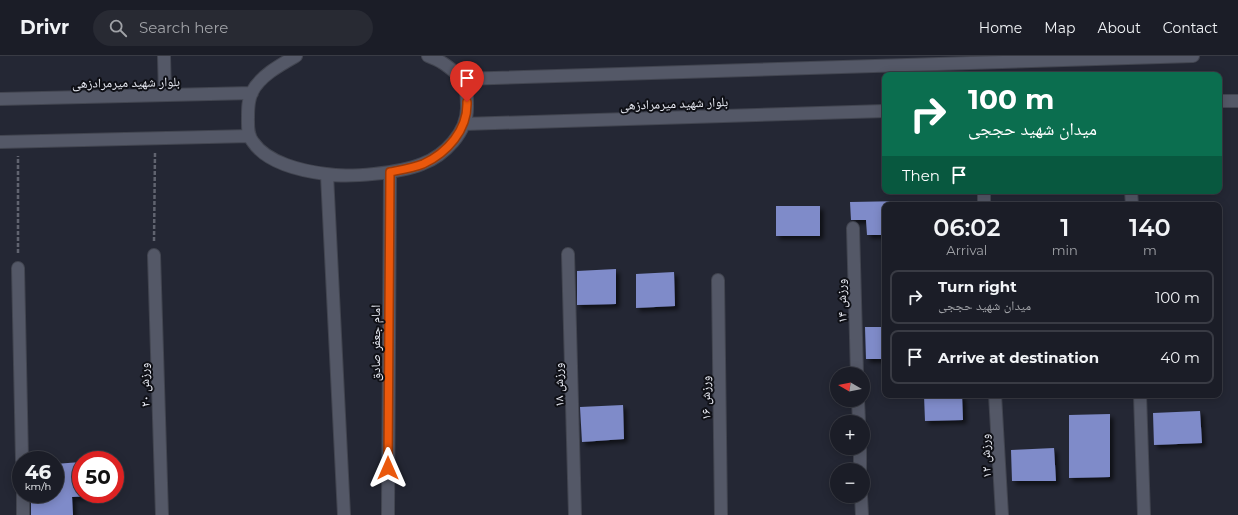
<!DOCTYPE html>
<meta charset="utf-8">
<style>
:root{--surface:#1b1d27;--page:#282a33;--text:#f1f3f6;--muted:#a0a2a7;--line:#393b44}
body{margin:0;font-family:Montserrat,"Noto Naskh Arabic",sans-serif;background:var(--page);color:var(--text);height:100vh;display:flex;flex-direction:column;font-size:15px;white-space:nowrap}
*{box-sizing:border-box;margin:0}
p{font-size:13px;color:var(--muted)}
.icon{flex:none;width:22px;height:22px;fill:none;stroke:currentColor;stroke-width:2;stroke-linecap:round;stroke-linejoin:round}
.map{position:relative;flex:1;overflow:hidden}
.sheet{position:absolute;left:882px;top:146px;width:340px;height:196px;display:flex;flex-direction:column;background:var(--surface);border-radius:8px;box-shadow:0 2px 10px #0003,0 0 0 1px var(--line)}
.sheet>*{flex:none}
.banner{position:absolute;left:882px;top:16px;width:340px;height:122px;border-radius:8px;box-shadow:0 2px 10px #0003,0 0 0 1px var(--line);background:#0b6e4f;color:#fff;overflow:hidden}
.needle{width:26px;rotate:279deg}
.fabs{position:absolute;left:830px;top:311px;display:grid;gap:8px}
.fabs a{display:grid;place-items:center;width:40px;height:40px;border-radius:50%;background:var(--surface);box-shadow:0 2px 10px #0003,0 0 0 1px var(--line);font-size:20px}
.speed{position:absolute;left:12px;top:395px;display:flex;gap:8px;font-size:20px;font-weight:700;text-align:center}
.speed>*{display:grid;place-content:center;width:52px;height:52px;border-radius:50%;background:var(--surface);box-shadow:0 2px 10px #0003,0 0 0 1px var(--line);line-height:1}
.speed small{font-size:10px;font-weight:400}
.speed .limit{border:6px solid #d22;background:#fff;color:#111}
.pin{position:absolute;display:grid;place-items:center;width:34px;height:34px;color:#fff;margin:-41px -17px;border-radius:50% 50% 50% 0;rotate:-45deg;box-shadow:0 0 4px #0007}
.pin .icon{rotate:45deg}
.me{position:absolute;width:44px;margin:-22px;rotate:0deg;stroke-linejoin:round;filter:drop-shadow(0 0 3px #0008)}
.turn{display:flex;align-items:center;gap:14px;height:84px;padding:0 20px;font-size:18px}
.turn .icon{width:52px;height:52px;stroke-width:2.5}
.turn b{display:block;font-size:28px;line-height:34px}
.then{display:flex;align-items:center;height:38px;padding:0 20px;background:#0003;gap:8px;font-size:15px}
.eta{display:flex;justify-content:space-evenly;align-items:center;height:68px;text-align:center}
.eta b{font-size:24px;font-weight:600;line-height:28px}
ul{padding:0;list-style:none}
li{display:flex;align-items:center;gap:12px;height:54px;margin:0 8px 6px;padding:0 12px;border:2px solid var(--line);border-radius:8px}
li div{flex:1}
li b{display:block;font-size:15px}
li em{font-style:normal}
header{display:flex;align-items:center;gap:24px;box-sizing:border-box;height:56px;padding:0 20px;background:var(--surface);border-bottom:1px solid var(--line)}
header strong{font-size:19px}
nav{display:flex;gap:22px;margin-inline-start:auto;font-size:14px}
.search{width:280px;height:36px;background:var(--page);display:flex;align-items:center;gap:10px;box-sizing:border-box;padding:0 14px;border-radius:22px;color:var(--muted);font-size:15px}
.map>svg:first-child{display:block}
.building{fill:#7f8bc9;filter:url(#shadow)}
.lines{fill:none;stroke-linecap:round;stroke-linejoin:round}
.street-casing{stroke:#424550;stroke-width:14}
.secondary-casing{stroke:#424550;stroke-width:14}
.path{stroke:#60636f;stroke-width:2.5;stroke-dasharray:4 2;stroke-linecap:butt}
.street{stroke:#545867;stroke-width:12}
.secondary{stroke:#545867;stroke-width:12}
.route-casing{stroke:#983908;stroke-width:10}
.route{stroke:#ea580c;stroke-width:7}
.labels{text-anchor:middle;dominant-baseline:central;stroke-width:4;stroke-linejoin:round;paint-order:stroke}
.street-label{font-size:13px;fill:#e9ebf4;stroke:#0f1016}
</style>
<header>
<strong>Drivr</strong>
<div class="search"><svg class="icon" aria-label="search" viewBox="0 0 24 24"><circle cx="10" cy="10" r="6"/><path d="M15 15l6 6"/></svg>Search here</div>
<nav><a>Home</a><a>Map</a><a>About</a><a>Contact</a></nav>
</header>
<div class="map">
<svg width="1238" height="459" viewBox="0 0 1238 459">
<defs>
<filter id="shadow"><feDropShadow dx="3.5" dy="3.5" stdDeviation="2" flood-color="#0009"/></filter>
</defs>
<rect width="100%" height="100%" fill="#242734"/>
<path class="building" d="M905,145v4h-20v30h-18l-1,-15h-15l-1,-18z
M776,150h44v30h-44z
M616,213v35l-39,1v-34z
M674,216l1,34 -39,2v-34z
M865,271h20v32h-19z
M924,339h38l1,25 -38,1z
M623,349l1,34 -42,3 -2,-35z
M1200,355l2,32 -48,2 -1,-32z
M1110,358v63l-41,1v-63z
M1054,392l2,33h-44l-1,-31z
M81,406v32h9v2l-18,1 1,18h-42v-18h12v-3h12v-30z"/>
<g class="lines">
<g class="street-casing">
<path id="street" d="M164,0l1,39
M984,135v14
M1131,135l1,14
M853,172l4,146
M568,198l7,261
M154,199l8,260
M18,212l4,192
M718,224l3,235
M995,339l7,120
M1140,339l4,120
M858,344l1,22
M860,392v22
M23,438v21
M861,440l1,19"/>
</g>
<g class="secondary-casing">
<path id="secondary" d="M296,0c-16,9 -36,20 -44,36 -4,8 -4,16 -4,24 0,9 -1,19 5,26 14,21 49,29 73,32 23,4 74,-1 96,-10 22,-8 46,-32 45,-58 0,-9 0,-19 -5,-27 -1,-2 -4,-4 -6,-6 -11,-9 -15,-12 -28,-17
M462,23l731,-23
M0,43l252,-6
M1219,45h19
M464,68l421,-13
M0,86l250,-6
M327,119l17,340
M388,459l2,-343"/>
</g>
<path class="path" d="M154,185l1,-89
M18,197v-97"/>
<use href="#street" class="street"/>
<use href="#secondary" class="secondary"/>
</g>
<g class="lines">
<g class="route-casing">
<path id="route" d="M388,412l2,-296c10,-2 23,-4 33,-8 24,-11 45,-34 44,-62"/>
</g>
<use href="#route" class="route"/>
</g>
<g class="labels">
<g class="street-label">
<text transform="translate(126 26) rotate(-1)">بلوار شهید میرمرادزهی</text>
<text transform="translate(674 47) rotate(-2)">بلوار شهید میرمرادزهی</text>
<text transform="translate(841 245) rotate(-92)">ورزش ۱۴</text>
<text transform="translate(375 287) rotate(-90)">امام جعفر صادق</text>
<text transform="translate(144 329) rotate(-92)">ورزش ۲۰</text>
<text transform="translate(558 329) rotate(-92)">ورزش ۱۸</text>
<text transform="translate(705 342) rotate(-91)">ورزش ۱۶</text>
<text transform="translate(985 400) rotate(-93)">ورزش ۱۲</text>
</g>
</g>
</svg>
<div class="fabs">
<a><svg class="needle" viewBox="-14 -14 28 28"><path d="M0-13l5 13h-10z" fill="#e53935"/><path d="M0 13l5-13h-10z" fill="#a0a2a7"/></svg></a>
<a>+</a>
<a>−</a>
</div>
<div class="speed"><div>46<small>km/h</small></div><div class="limit">50</div></div>
<div class="pin" style="left:467px;top:46px;background:#d93025"><svg class="icon" aria-label="arrive" viewBox="0 0 24 24"><path d="M6 21V4h12l-3 4 3 4H6"/></svg></div>
<svg class="me" style="left:388px;top:412px" viewBox="-20 -20 40 40"><path d="M0-17L14 15 0 8-14 15z" fill="#ea580c" stroke="#fff" stroke-width="4"/></svg>
<div class="banner">
<div class="turn"><svg class="icon" aria-label="right" viewBox="0 0 24 24"><path d="M7 20v-9h11M14 6l5 5-5 5"/></svg><div><b>100 m</b>میدان شهید حججی</div></div>
<div class="then">Then<svg class="icon" aria-label="arrive" viewBox="0 0 24 24"><path d="M6 21V4h12l-3 4 3 4H6"/></svg></div>
</div>
<section class="sheet">
<div class="eta">
<div><b>06:02</b><p>Arrival</p></div>
<div><b>1</b><p>min</p></div>
<div><b>140</b><p>m</p></div>
</div>
<ul>
<li><svg class="icon" aria-label="right" viewBox="0 0 24 24"><path d="M7 20v-9h11M14 6l5 5-5 5"/></svg><div><b>Turn right</b><p>میدان شهید حججی</p></div><em>100 m</em></li>
<li><svg class="icon" aria-label="arrive" viewBox="0 0 24 24"><path d="M6 21V4h12l-3 4 3 4H6"/></svg><div><b>Arrive at destination</b></div><em>40 m</em></li>
</ul>
</section>
</div>
